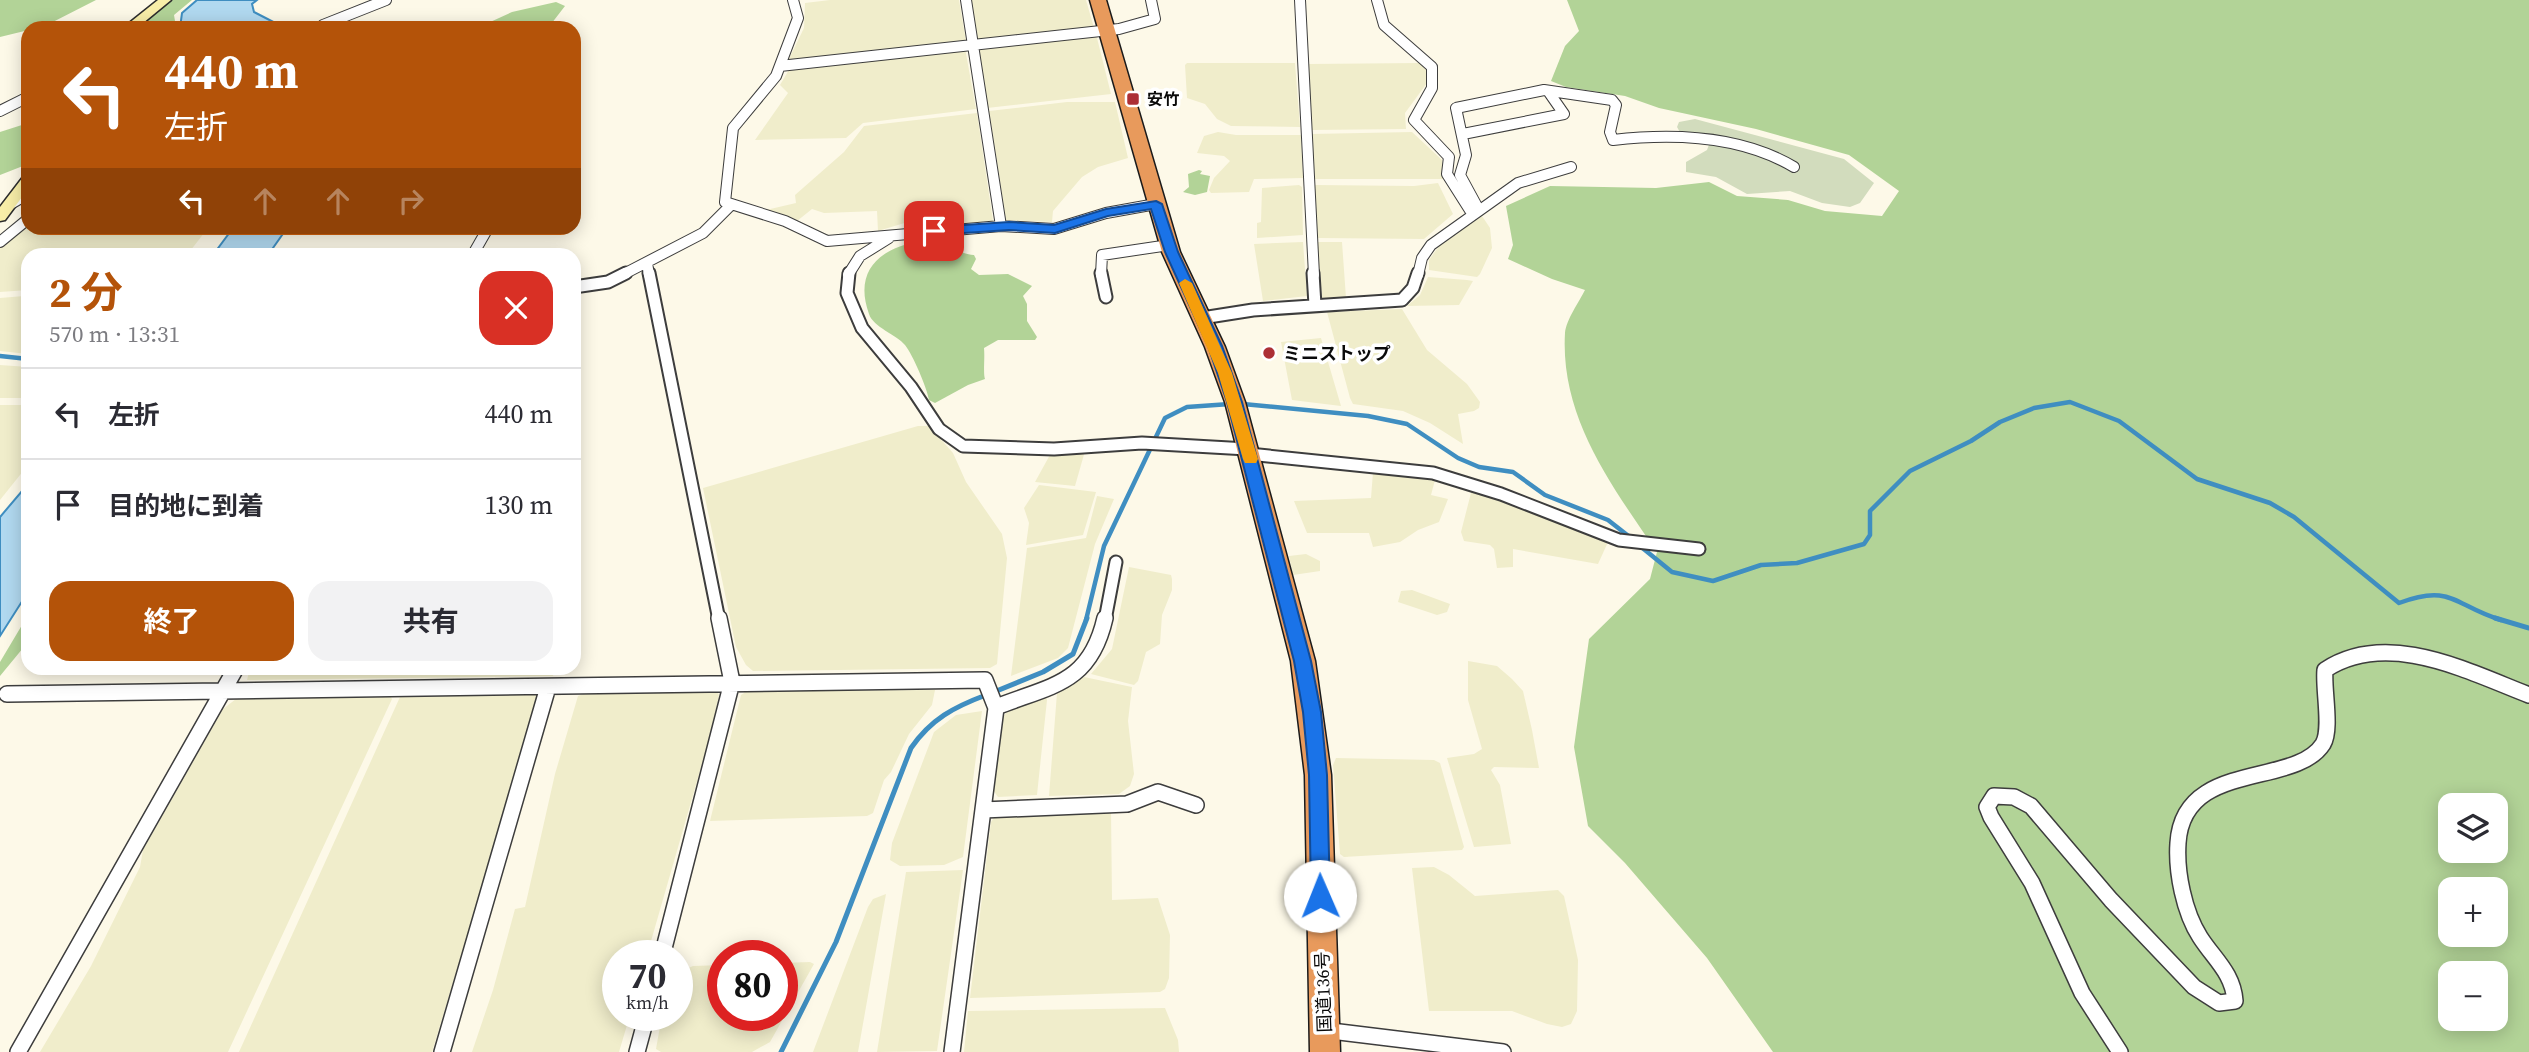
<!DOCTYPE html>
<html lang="ja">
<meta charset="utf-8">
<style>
:root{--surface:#fff;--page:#f2f2f3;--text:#2b2b33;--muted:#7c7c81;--line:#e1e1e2;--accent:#b45309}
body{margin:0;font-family:"Source Serif 4","Noto Sans JP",serif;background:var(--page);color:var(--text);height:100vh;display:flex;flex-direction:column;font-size:26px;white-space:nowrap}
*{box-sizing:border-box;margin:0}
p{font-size:23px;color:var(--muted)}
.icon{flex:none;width:38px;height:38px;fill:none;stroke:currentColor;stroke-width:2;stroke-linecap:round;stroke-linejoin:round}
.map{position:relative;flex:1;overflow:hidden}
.drawer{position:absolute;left:21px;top:248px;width:560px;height:427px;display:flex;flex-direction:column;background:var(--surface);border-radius:21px;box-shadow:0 4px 18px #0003}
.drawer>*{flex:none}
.guide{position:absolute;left:21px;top:21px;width:560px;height:214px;border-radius:21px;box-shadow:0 4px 18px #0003;background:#b45309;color:#fff;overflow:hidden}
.tools{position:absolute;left:2438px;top:793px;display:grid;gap:14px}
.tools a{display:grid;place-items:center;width:70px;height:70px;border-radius:14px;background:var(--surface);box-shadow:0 4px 18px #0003;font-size:35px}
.speed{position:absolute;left:602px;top:940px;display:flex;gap:14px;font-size:35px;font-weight:700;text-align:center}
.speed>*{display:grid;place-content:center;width:91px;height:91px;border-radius:50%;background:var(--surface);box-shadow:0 4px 18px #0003;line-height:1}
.speed small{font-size:18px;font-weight:400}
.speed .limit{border:10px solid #d22;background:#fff;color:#111}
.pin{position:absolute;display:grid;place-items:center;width:60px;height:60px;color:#fff;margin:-30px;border-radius:14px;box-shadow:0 4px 10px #0006}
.me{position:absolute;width:77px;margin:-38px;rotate:359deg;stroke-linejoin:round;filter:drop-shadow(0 0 5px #0008)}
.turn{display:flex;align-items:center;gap:24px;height:147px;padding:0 28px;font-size:32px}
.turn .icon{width:91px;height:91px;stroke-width:2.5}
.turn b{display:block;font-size:49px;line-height:60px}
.lanes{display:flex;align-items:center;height:66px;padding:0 28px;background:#0003;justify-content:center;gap:35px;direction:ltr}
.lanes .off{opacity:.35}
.round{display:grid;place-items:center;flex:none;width:74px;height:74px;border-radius:21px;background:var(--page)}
.summary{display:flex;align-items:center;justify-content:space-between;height:119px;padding:0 28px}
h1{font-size:42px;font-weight:700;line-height:52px;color:var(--accent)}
.primary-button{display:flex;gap:14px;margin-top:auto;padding:14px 28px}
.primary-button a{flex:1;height:80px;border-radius:21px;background:var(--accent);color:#fff;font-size:28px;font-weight:700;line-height:80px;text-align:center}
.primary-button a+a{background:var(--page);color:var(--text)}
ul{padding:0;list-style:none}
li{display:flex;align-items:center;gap:21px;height:91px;padding:0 28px;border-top:2px solid var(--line)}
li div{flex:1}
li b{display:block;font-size:26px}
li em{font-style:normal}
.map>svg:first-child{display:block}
.farmland{fill:#f0edcb}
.forest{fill:#b2d397;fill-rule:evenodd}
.cemetery{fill:#d2dcbd}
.water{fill:#b1d9f0;stroke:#3f8ec1;stroke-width:2}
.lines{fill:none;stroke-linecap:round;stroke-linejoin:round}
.stream-far1{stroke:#3f8ec1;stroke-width:4.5}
.stream{stroke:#3f8ec1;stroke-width:5}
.street-far2-casing{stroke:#3d3d3d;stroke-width:12}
.street-far1-casing{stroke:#3d3d3d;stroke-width:15}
.street-casing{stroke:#3d3d3d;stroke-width:18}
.secondary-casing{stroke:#2c2c2c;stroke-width:3}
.highway-casing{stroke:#1b1b1b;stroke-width:3}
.street-far2{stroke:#fff;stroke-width:10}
.street-far1{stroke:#fff;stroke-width:11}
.street{stroke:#fff;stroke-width:15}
.secondary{fill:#f8eea8;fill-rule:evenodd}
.highway{fill:#e89a5c;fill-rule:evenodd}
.route{fill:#1a73e8;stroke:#114b97;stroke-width:2}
.slow{fill:#f59e0b}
.poi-dot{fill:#ac2f36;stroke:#fff;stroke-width:2.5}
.labels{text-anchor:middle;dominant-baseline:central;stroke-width:7;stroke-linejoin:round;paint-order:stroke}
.far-poi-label{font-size:16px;font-weight:bold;fill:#0a0a0a;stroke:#fff;text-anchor:start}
.poi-label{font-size:18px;font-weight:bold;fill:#0a0a0a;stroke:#fff;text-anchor:start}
.street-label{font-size:18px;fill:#0a0a0a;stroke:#fff}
</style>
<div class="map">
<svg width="2529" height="1052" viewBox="0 0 2529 1052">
<rect width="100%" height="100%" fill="#fdf9e8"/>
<path class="farmland" d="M830,0h129l7,41 -179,22 17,-35 1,-25z
M970,0h116l8,28 -117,13z
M1096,34l15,60 -124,14 -9,-61z
M965,48l11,61 -113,14 -17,15 -91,2 33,-47 -8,-8 10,-17z
M1187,63h108l5,64 -69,-1 -14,-7 -12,-15 -18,-6 -2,-33z
M1419,63l9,5 -1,15 -22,30 1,16 -94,1 -4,-66z
M1067,102h48l13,56 -30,9 -16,10 -29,34 -1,11 -46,-2 -17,-109z
M977,113l16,108 -34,3 -18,-12 -63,19 -1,-20 -53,2 -12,-4 -15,12 -31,-11 30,-7 -1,-8 49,-43 20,-26z
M1218,132l18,3h65l2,43 -49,1 -5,13 -38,1 -2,-3 5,-12 16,-17 -6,-5 -27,-3 7,-17z
M1412,132l30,28 1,19h-128l-4,-45z
M1438,183l15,31 -29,25 -106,-1 -5,-52 3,-1 98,1z
M1299,185l3,2 1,48 -46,3v-15l4,-1 1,-34z
M1482,216l8,12 2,20 -12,26 -3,3 -48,-7v-10l10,-14z
M28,222v6h180l-21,27 -159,1v34l-28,2v-46z
M1303,242l4,54 -44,5 -9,-57z
M1317,242h25l4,56h-24z
M1428,277l39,3 6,1 -14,24 -52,1 13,-11z
M24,296l4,2v56l-28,-3v-53z
M1402,309l25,41 40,34 13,18 -1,6 -5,3 -16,3 5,30 -33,-21 -27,-12 -50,-7 -3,-6 -23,-86z
M1321,338l20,68 -49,-6 -11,-58z
M0,365l28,2v31h-28z
M0,405h28v60l-28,35z
M918,426h11l24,27 13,29 36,52 5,24 -10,106 -7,4 -237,3 -7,-6 -10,-18 -33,-159z
M1085,451l-10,35 -40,-4 16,-29z
M1373,472l62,8 -4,15 17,4 -9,23 -21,8 -18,12 -27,5 -4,-14h-62l-13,-32 77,-3z
M1039,485l57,7 -13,43 -57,10 3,-22 -5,-15z
M1472,489l136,53 -10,22 -85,-15v18l-16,1 -3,-19 -4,-4 -26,-4 -3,-9z
M1097,496l17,3 -19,45 -27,104 -10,10 -47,18 16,-128 59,-10z
M1306,554l14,7v10l-27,4 -4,-19z
M1129,567l42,8 1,4v11l-10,25 -2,29 -14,8 -8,29 -4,4 -43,-11 21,-25z
M1412,590l38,14 -3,8 -10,3 -39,-13 3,-11z
M1468,661l29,5 15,13 11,12 9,39 7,38 -45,-1 -3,3 9,15 11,59 -37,3 -27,-89 27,-4 8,-5 -14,-49z
M250,668h305v1l-2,7 -306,4z
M1084,677l48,10 -4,34 6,53 -4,12 -11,8 -70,2 8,-103z
M716,690l3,5 -11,48 -61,212 -29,1v59h12l-11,37h-147l21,-62 22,-81 10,-2 30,-133 23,-78 14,-5z
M935,690l-3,15 -23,29 -18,38 -7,8 -11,33 -6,3 -157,5 31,-126 6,-4z
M536,692l3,6 -107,354h-193l161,-355 6,-3z
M1045,694l2,6 -10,95 -39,2 -5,-7 8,-71 12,-14z
M249,696h141l2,3 -164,353h-188l51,-86 49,-99 3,-17 80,-141 13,-10z
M982,711l-19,146 -19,8 -44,1 -10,-6 2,-17 42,-111 22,-17z
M1336,758l98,2 6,3 24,84 -2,3 -118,7 -4,-3 -7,-89z
M1111,810l1,90 46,-2 12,37 -1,43 -4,11 -5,3 -190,6 21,-176 4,-6z
M1434,867l15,8 26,21 83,-6 6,6 14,64 -1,51 -6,13 -9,3 -15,-3 -35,-13h-83l-17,-143z
M963,870l-26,181 -60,1 29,-180z
M886,894l-28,158h-45l55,-145 5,-8z
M810,962l4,2 -44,78 -18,10h-91l-5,-3 6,-34h15v-42l16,-7 30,-1v50h59v-52z
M1165,1008l13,32 1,12h-215l4,-41z"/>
<path class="forest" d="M0,0h96l-51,26 -45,11z
M172,0h20l-18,15 1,6 -6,6 -30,1z
M1567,0h962v1052h-756l-66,-94 -82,-95 -37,-37 -14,-79 15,-108 61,-60 7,-27c-45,-66 -97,-134 -92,-219 1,-13 14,-31 20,-43l-33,-11 -44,-20 5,-14 -7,-39 44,-20 106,2 53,-6 28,14 51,4 37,11 57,5 17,-25 -50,-36 -93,-26 -97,-21 -34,-12 -59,-9 -15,-6 14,-35 14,-15zM2450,805h46v45h-46zM2450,889h46v45h-46zM2450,973h46v45h-46z
M556,2l9,4 -17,22h-71l35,-16z
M28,119v45l-28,11v-43l25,-8z
M1199,170l3,1 -2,3 10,2 -3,16 -12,3 -12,-3 6,-5 -1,-13z
M922,241c9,3 16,2 24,3 13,3 12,10 28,11l2,4 -5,10 8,6 29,-1 24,12 -9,10 4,8v17l10,16 -2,3h-37l-14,8c1,10 -1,26 1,31l-17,6 -33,18 -6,-3c-2,-12 -16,-45 -24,-55 -8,-10 -32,-18 -36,-31 -16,-44 12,-67 53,-73z
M28,615v27l-28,34v-14z"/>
<path class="cemetery" d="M1695,119l149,40 30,24 -14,20 -10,4 -28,-4 -32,-12 -43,3 -31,-17 -30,-5v-10l21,-12 3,-8 -29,-8 -4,-7 2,-5z"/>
<path class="water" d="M197,0h60l-5,4 2,8 31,16h-105l2,-15z
M233,228h54l-19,27h-55z
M28,484v108l-28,44v-119z"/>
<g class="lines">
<path class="stream-far1" d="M0,356l28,3
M1243,404l125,12 39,8 51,34 21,9 34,5 32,23 63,25 23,18
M1640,546l32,26 41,9 48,-16 36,-2 67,-19 6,-9v-24l40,-40 61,-30 29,-19 34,-14 36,-6 49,19 78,58 73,24 24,14 105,86c53,-20 55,3 102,17
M1086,620l18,-74 61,-128 22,-11 43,-3"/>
<path class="stream" d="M2495,618l34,10
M994,692l49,-20 30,-18 14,-36
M781,1052l55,-110 75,-194c20,-29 43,-41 75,-53"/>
<g class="street-far2-casing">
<path id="street-far2" d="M793,0l5,18 -22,58 -43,52 -8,74 60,19 42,20 174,-15 53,3 52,-16 50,-9
M966,0l35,226
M1300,0l14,275
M1377,0l7,25 48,42v21l-18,32 35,37 -2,17 26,41
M326,28l-3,-3 63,-25
M780,66l339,-37 36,-10 -4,-19
M0,111l28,-14
M1463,134l101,-20 -16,-23
M9,205l19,-11
M1479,210l-19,-35 6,-20 -10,-47 88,-18 68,10 4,5 -6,27 3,8c60,-7 127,-5 181,27
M0,242l28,-23
M472,256l16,-28
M647,263l2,12
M622,275l81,-42 28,-28
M848,275l12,-19 29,-18
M1101,275l1,-20 67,-10
M1418,275l4,-17 9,-13 87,-62 53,-16"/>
</g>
<g class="street-far1-casing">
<path id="street-far1" d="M649,273l70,347
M849,273l-2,20 15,35 49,59 28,42 24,17 91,3 88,-6 105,6
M1101,273l5,24
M1313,273l2,32
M574,287l34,-5 18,-9
M1202,318l51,-8 149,-10 11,-12 5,-15
M1249,454l184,19 68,21 118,46 80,9
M1105,620l11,-58"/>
</g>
<g class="street-casing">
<path id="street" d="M7,694l978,-14 11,28 -44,344
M996,707c56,-22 94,-23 109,-89
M983,810l144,-6 31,-12 38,13
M662,956l70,-274 -13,-64
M1323,1030l180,22
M18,1052l218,-384
M442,1052l106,-365
M637,1052l10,-37
M2120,1052l-38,-59 -50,-110 -41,-66 -4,-10 7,-11 20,1 17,9 80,94 83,87 25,16 16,-2c-2,-28 -21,-42 -35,-64 -16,-25 -24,-65 -22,-94 5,-84 117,-55 145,-99 9,-15 0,-55 2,-74 62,-41 142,1 204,25"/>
</g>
<g class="secondary-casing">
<path id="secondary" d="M158,0h13l-34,28h-14z
M28,176v13l-23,31 -5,1v-14l23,-30z"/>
</g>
<g class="highway-casing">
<path id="highway" d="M1090,0h16l74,252 45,95 20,55 70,259 16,114 9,277h-30l-5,-277 -14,-114 -66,-259 -20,-55 -43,-95z"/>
</g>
<use href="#street-far2" class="street-far2"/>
<use href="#street-far1" class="street-far1"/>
<use href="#street" class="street"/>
<use href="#secondary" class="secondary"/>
<use href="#highway" class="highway"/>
</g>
<path class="route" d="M1156,201l6,3 16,48 44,94 20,56 69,259 10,51 6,63 3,121 -3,7 -7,2 -7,-2 -2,-7 -2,-121 -6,-63 -9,-51 -67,-259 -19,-56 -43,-94 -14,-43 -43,7 -53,17 -46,-3 -75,5 -6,-4 6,-4 75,-5 45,3 52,-16z"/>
<path class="slow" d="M1185,279l7,4 40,90 26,86 -2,4h-11l-2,-4 -25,-86 -39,-90z"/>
<g class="poi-dot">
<rect x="1126" y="92" width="14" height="14" rx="3.5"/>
<circle cx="1269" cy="353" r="7"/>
</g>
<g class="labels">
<g class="far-poi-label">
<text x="1147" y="99">安竹</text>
</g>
<g class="poi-label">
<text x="1283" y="353">ミニストップ</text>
</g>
<g class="street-label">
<text transform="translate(1323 992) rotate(-92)">国道136号</text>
</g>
</g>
</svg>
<div class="tools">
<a><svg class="icon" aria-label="layers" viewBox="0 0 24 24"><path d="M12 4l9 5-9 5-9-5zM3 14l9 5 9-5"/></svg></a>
<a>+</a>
<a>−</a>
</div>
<div class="speed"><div>70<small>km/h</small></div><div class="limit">80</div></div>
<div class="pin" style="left:934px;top:231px;background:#d93025"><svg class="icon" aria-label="arrive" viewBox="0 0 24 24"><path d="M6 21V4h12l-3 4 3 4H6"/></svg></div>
<svg class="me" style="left:1320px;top:896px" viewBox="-20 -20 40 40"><circle r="19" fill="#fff"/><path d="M0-13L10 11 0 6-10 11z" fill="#1a73e8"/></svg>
<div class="guide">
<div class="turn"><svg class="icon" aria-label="left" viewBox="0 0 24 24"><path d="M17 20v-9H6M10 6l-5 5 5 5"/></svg><div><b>440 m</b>左折</div></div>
<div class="lanes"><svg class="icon" aria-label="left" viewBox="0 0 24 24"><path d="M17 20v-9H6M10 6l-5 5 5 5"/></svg><svg class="icon off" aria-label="ahead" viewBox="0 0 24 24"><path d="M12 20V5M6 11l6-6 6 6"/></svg><svg class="icon off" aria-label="ahead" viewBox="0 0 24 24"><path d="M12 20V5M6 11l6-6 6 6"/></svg><svg class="icon off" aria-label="right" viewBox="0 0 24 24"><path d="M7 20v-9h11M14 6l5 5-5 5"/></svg></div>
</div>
<section class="drawer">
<div class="summary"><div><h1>2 分</h1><p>570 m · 13:31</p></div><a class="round" style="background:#d93025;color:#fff"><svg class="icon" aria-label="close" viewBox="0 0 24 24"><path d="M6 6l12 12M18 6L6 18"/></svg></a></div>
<ul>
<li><svg class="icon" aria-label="left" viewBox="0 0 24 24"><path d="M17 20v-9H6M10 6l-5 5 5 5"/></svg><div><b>左折</b></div><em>440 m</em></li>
<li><svg class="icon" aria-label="arrive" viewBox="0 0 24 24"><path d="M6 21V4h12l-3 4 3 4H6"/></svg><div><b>目的地に到着</b></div><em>130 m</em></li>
</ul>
<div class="primary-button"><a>終了</a><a>共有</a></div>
</section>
</div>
